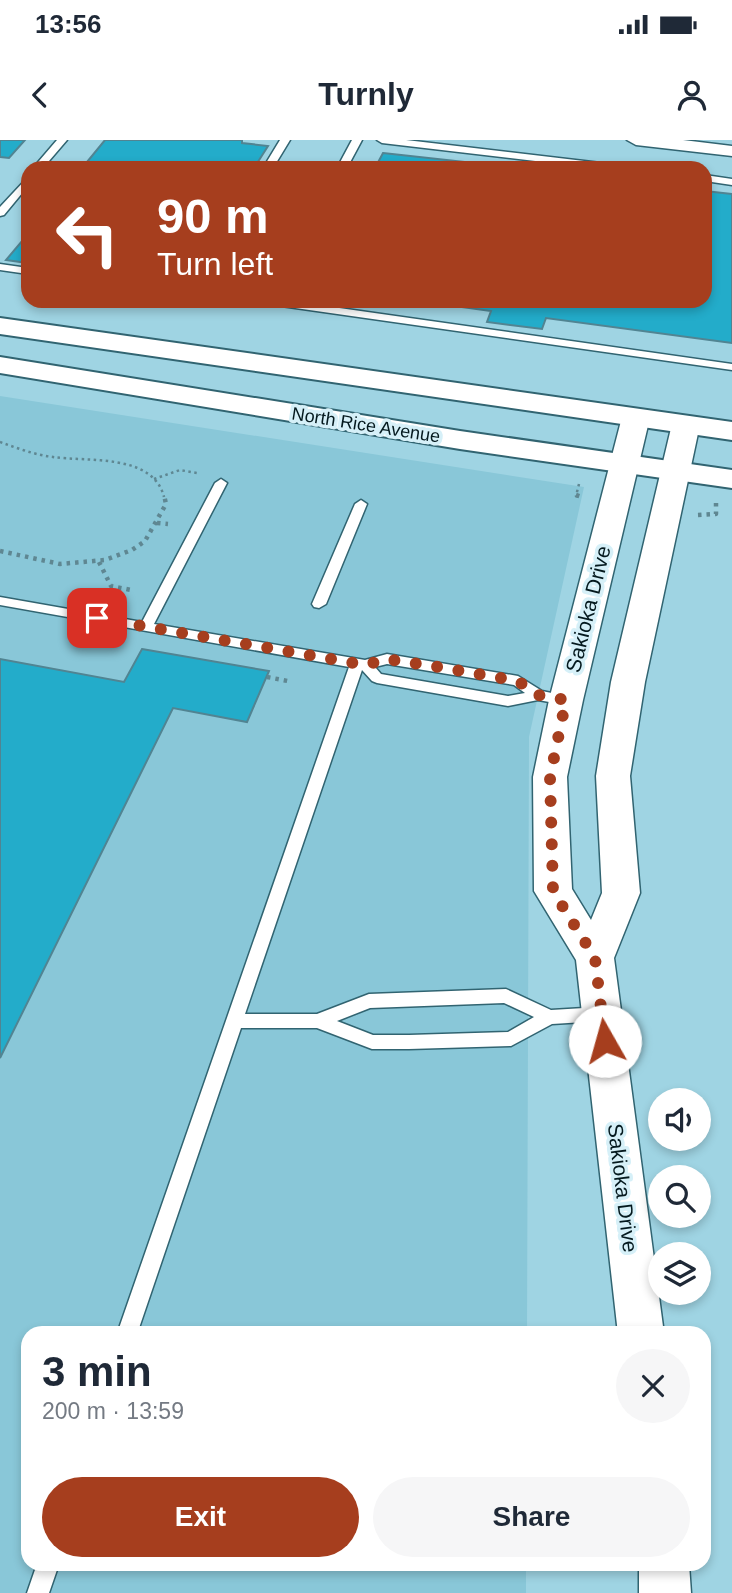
<!DOCTYPE html>
<meta charset="utf-8">
<style>
:root{--surface:#fff;--page:#f6f6f7;--text:#1f2937;--muted:#747a83;--accent:#a63e1e}
body{margin:0;font-family:Arial,sans-serif;background:var(--page);color:var(--text);height:100vh;display:flex;flex-direction:column;font-size:26px;white-space:nowrap}
*{box-sizing:border-box;margin:0}
p{font-size:23px;color:var(--muted)}
.icon{flex:none;width:38px;height:38px;fill:none;stroke:currentColor;stroke-width:2;stroke-linecap:round;stroke-linejoin:round}
.map{position:relative;flex:1;overflow:hidden}
.sheet{position:absolute;left:21px;top:1186px;width:690px;height:245px;display:flex;flex-direction:column;background:var(--surface);border-radius:21px;box-shadow:0 4px 10px #0003}
.sheet>*{flex:none}
.banner{position:absolute;left:21px;top:21px;width:691px;height:147px;border-radius:21px;box-shadow:0 4px 10px #0003;background:#a63e1e;color:#fff;overflow:hidden}
.fabs{position:absolute;left:648px;top:948px;display:grid;gap:14px}
.fabs a{display:grid;place-items:center;width:63px;height:63px;border-radius:50%;background:var(--surface);box-shadow:0 4px 10px #0003;font-size:35px}
.pin{position:absolute;display:grid;place-items:center;width:60px;height:60px;color:#fff;margin:-30px;border-radius:14px;box-shadow:0 4px 10px #0006}
.me{position:absolute;width:77px;margin:-38px;rotate:353deg;stroke-linejoin:round;filter:drop-shadow(0 0 5px #0008)}
.turn{display:flex;align-items:center;gap:24px;height:147px;padding:0 21px;font-size:32px}
.turn .icon{width:91px;height:91px;stroke-width:2.5}
.turn b{display:block;font-size:49px;line-height:60px}
.round{display:grid;place-items:center;flex:none;width:74px;height:74px;border-radius:37px;background:var(--page)}
.overview{display:flex;align-items:center;justify-content:space-between;height:119px;padding:0 21px}
h1{font-size:42px;font-weight:700;line-height:52px}
.action{display:flex;gap:14px;margin-top:auto;padding:14px 21px}
.action a{flex:1;height:80px;border-radius:42px;background:var(--accent);color:#fff;font-size:28px;font-weight:700;line-height:80px;text-align:center}
.action a+a{background:var(--page);color:var(--text)}
.status{display:flex;justify-content:space-between;align-items:center;height:49px;padding:0 35px;background:var(--surface);direction:ltr}
.status svg{height:19px;fill:currentColor}
header{display:flex;justify-content:space-between;align-items:center;height:91px;padding:0 21px;background:var(--surface);font-size:32px;font-weight:700}
.map>svg:first-child{display:block}
.built{fill:#89c7d8}
.building{fill:#23acca;stroke:#518492;stroke-width:2}
.lines{fill:none;stroke-linecap:round;stroke-linejoin:round}
.service-casing{stroke:#316471;stroke-width:3}
.minor-casing{stroke:#316471;stroke-width:3}
.tertiary-casing{stroke:#316471;stroke-width:3}
.trunk-casing{stroke:#316471;stroke-width:4}
.path-far1{stroke:#5f8792;stroke-width:2.5;stroke-dasharray:2.5 3.5;stroke-linecap:butt}
.path{stroke:#5f8792;stroke-width:4.5;stroke-dasharray:3.5 5;stroke-linecap:butt}
.service{fill:#fff;fill-rule:evenodd}
.minor{fill:#fff;fill-rule:evenodd}
.tertiary{fill:#fff;fill-rule:evenodd}
.trunk{fill:#fff;fill-rule:evenodd}
.route{stroke:#a63e1e;stroke-width:12;stroke-dasharray:0 21.6}
.labels{text-anchor:middle;dominant-baseline:central;stroke-width:7;stroke-linejoin:round;paint-order:stroke}
.far-street-label{font-size:18px;fill:#04191e;stroke:#d6f0f8}
.street-label{font-size:21px;fill:#04191e;stroke:#d6f0f8}
</style>
<div class="status"><b>13:56</b><svg viewBox="0 0 49 12"><path d="M0 12V9h3v3zM5 12V6h3v6zM10 12V3h3v9zM15 12V0h3v12zM26 1h20v11H26zM47 4h2v5h-2z"/></svg></div>
<header><svg class="icon" aria-label="back" viewBox="0 0 24 24"><path d="M15 5l-7 7 7 7"/></svg>Turnly<svg class="icon" aria-label="person" viewBox="0 0 24 24"><circle cx="12" cy="8" r="4"/><path d="M4 21q1-7 8-7t8 7"/></svg></header>
<div class="map">
<svg width="732" height="1453" viewBox="0 0 732 1453">
<rect width="100%" height="100%" fill="#9fd4e3"/>
<path class="built" d="M0,256l584,91 -55,250 -2,596 -499,1v230l498,1v28h-526z"/>
<path class="building" d="M0,0h25l-16,18 -9,-1z
M105,0h137v3l26,3 -14,22h-172z
M383,13l110,12 -1,3h-117z
M705,51l27,3v149l-186,-25 -4,11 -55,-7 4,-11 -73,-10h287z
M28,94v29l-22,-3z
M142,509l127,22 -22,51 -74,-14 -173,350v-399l124,23z"/>
<g class="lines">
<g class="service-casing">
<path id="service" d="M57,0h10l-24,28h-10z
M280,0h10l-17,28h-10z
M352,0h10l-15,28h-10z
M377,0h29l212,25 5,3h-29l-212,-25z
M705,35l27,4v6l-27,-4z
M28,37v9l-24,29 -4,1v-9z
M0,124l28,4v6l-28,-4z
M262,161h28l442,63v6l-465,-66z
M221,339l6,4 -73,141 211,36 22,-6 131,22 24,15 29,6 2,3 -7,5 -28,-5 -30,6 -131,-23 -5,-2 -10,-11 -117,344h72l52,-20 137,-5 45,21 50,-3 6,2 3,5 -3,5 -6,2 -49,3 -41,22 -102,3h-37l-55,-21h-76l-104,306h-20l232,-667 -349,-62v-8l142,25 73,-139zM387,524l127,21 11,8 -17,3 -127,-22 -6,-7zM504,863l30,14 -26,15 -99,3h-36l-36,-14 33,-13z
M361,360l6,4 -41,100 -7,4 -5,-1 -2,-3 43,-100z
M37,1424h22l-10,29h-22z"/>
</g>
<g class="minor-casing">
<path id="minor" d="M627,0h56l49,6v10l-96,-11z"/>
</g>
<g class="tertiary-casing">
<path id="tertiary" d="M636,269l10,2 4,6 -67,283 -16,77 5,112 19,31 11,-27 -6,-117 15,-94 61,-258 4,-6 10,-2 10,2 4,6 -55,258 -15,94 10,117 -26,65 50,376h-46l-42,-374 -42,-69 -1,-114 16,-77 73,-283 4,-6z
M639,1424h50l2,29h-52z"/>
</g>
<g class="trunk-casing">
<path id="trunk" d="M0,178l732,104v18l-732,-106z
M0,217l460,74 272,39v18l-272,-39 -460,-76z"/>
</g>
<path class="path-far1" d="M0,302c17,6 35,13 53,15 34,5 100,-4 111,40
M154,339l26,-9 17,3
M579,344l-3,12 5,1"/>
<path class="path" d="M576,355l6,2
M698,375l18,-1v-12
M157,383l11,1
M0,411l60,13 45,-4 27,-10 13,-9 21,-37 -2,-9
M99,422l12,24 20,4
M267,537l21,4"/>
<use href="#service" class="service"/>
<use href="#minor" class="minor"/>
<use href="#tertiary" class="tertiary"/>
<use href="#trunk" class="trunk"/>
</g>
<g class="lines">
<path class="route" d="M97,478l268,47 22,-6 51,8 80,14 20,14 28,5 -16,77 3,114 42,67 10,83"/>
</g>
<g class="labels">
<g class="far-street-label">
<text transform="translate(366 285) rotate(9)">North Rice Avenue</text>
</g>
<g class="street-label">
<text transform="translate(588 469) rotate(-76)">Sakioka Drive</text>
<text transform="translate(623 1048) rotate(83)">Sakioka Drive</text>
</g>
</g>
</svg>
<div class="fabs">
<a><svg class="icon" aria-label="sound" viewBox="0 0 24 24"><path d="M4 9h4l5-4v14l-5-4H4zM17 9q2 3 0 6"/></svg></a>
<a><svg class="icon" aria-label="search" viewBox="0 0 24 24"><circle cx="10" cy="10" r="6"/><path d="M15 15l6 6"/></svg></a>
<a><svg class="icon" aria-label="layers" viewBox="0 0 24 24"><path d="M12 4l9 5-9 5-9-5zM3 14l9 5 9-5"/></svg></a>
</div>
<div class="pin" style="left:97px;top:478px;background:#d93025"><svg class="icon" aria-label="arrive" viewBox="0 0 24 24"><path d="M6 21V4h12l-3 4 3 4H6"/></svg></div>
<svg class="me" style="left:605px;top:901px" viewBox="-20 -20 40 40"><circle r="19" fill="#fff"/><path d="M0-13L10 11 0 6-10 11z" fill="#a63e1e"/></svg>
<div class="banner">
<div class="turn"><svg class="icon" aria-label="left" viewBox="0 0 24 24"><path d="M17 20v-9H6M10 6l-5 5 5 5"/></svg><div><b>90 m</b>Turn left</div></div>
</div>
<section class="sheet">
<div class="overview"><div><h1>3 min</h1><p>200 m · 13:59</p></div><a class="round"><svg class="icon" aria-label="close" viewBox="0 0 24 24"><path d="M6 6l12 12M18 6L6 18"/></svg></a></div>
<div class="action"><a>Exit</a><a>Share</a></div>
</section>
</div>
